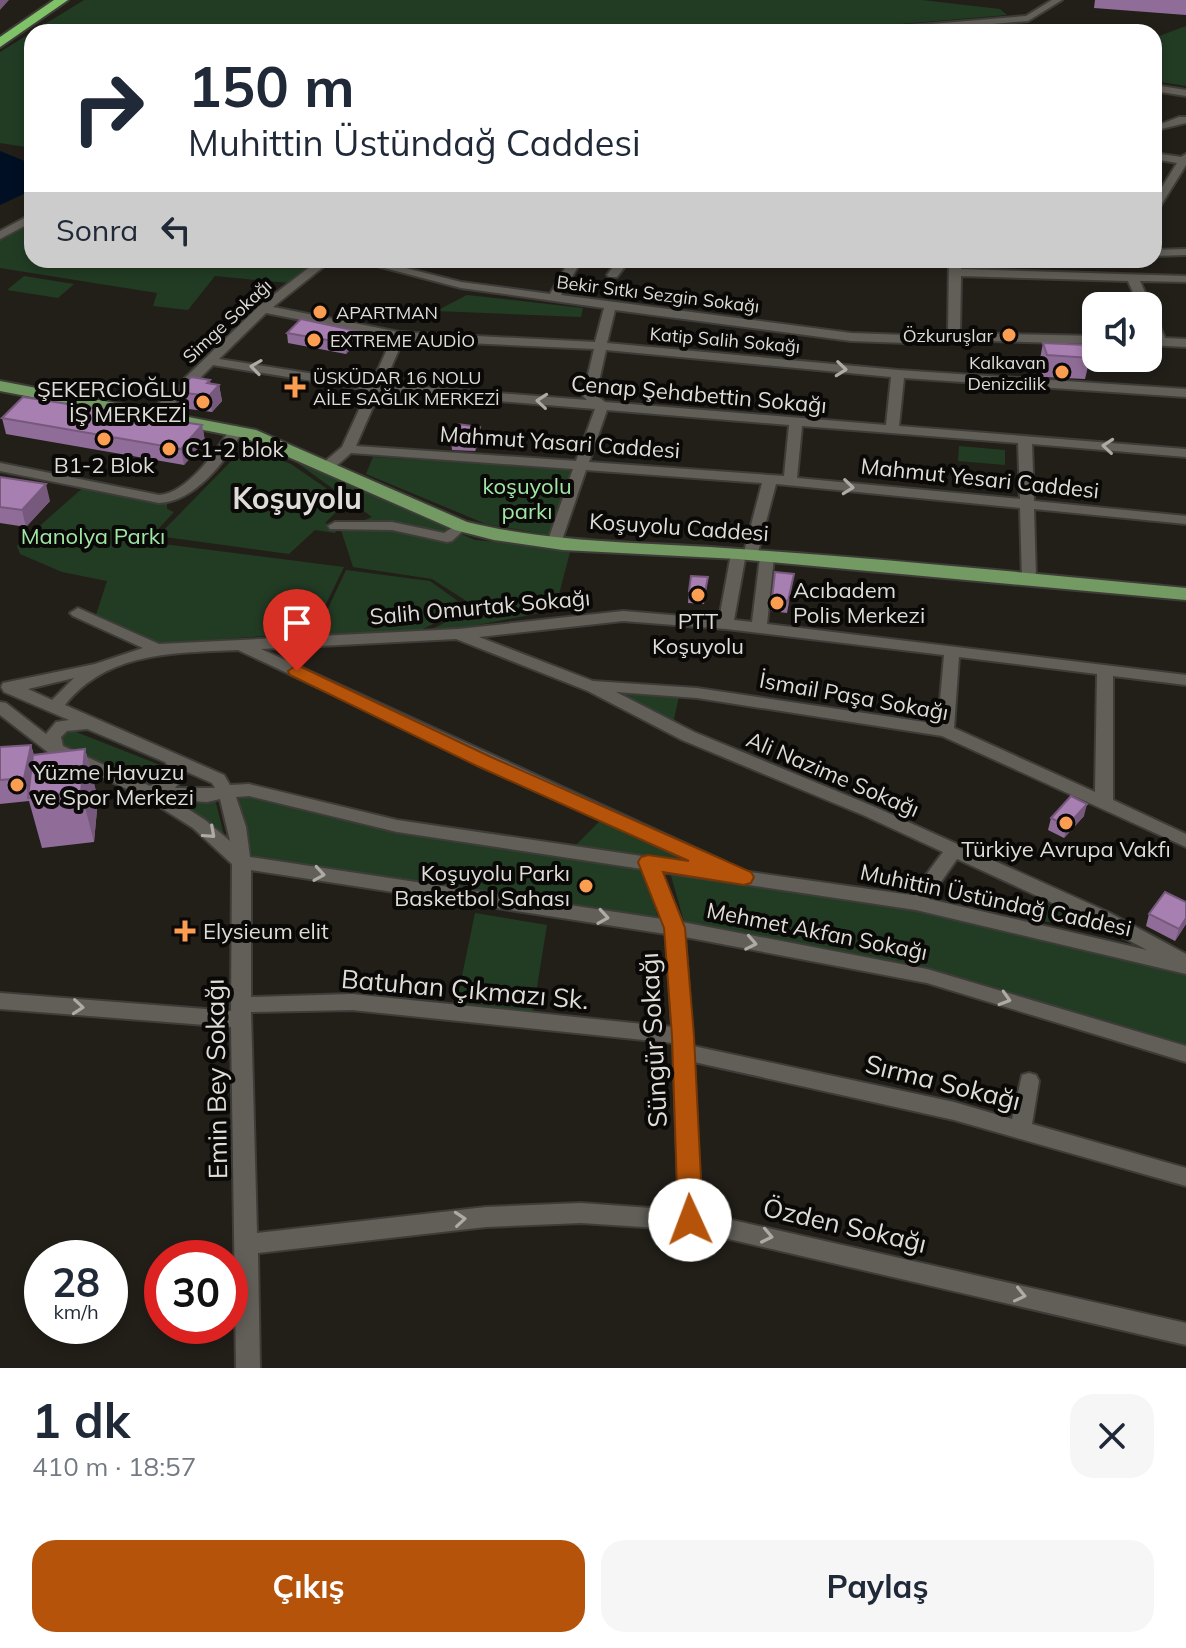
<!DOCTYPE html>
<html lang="tr">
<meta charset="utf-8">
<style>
:root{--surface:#fff;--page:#f6f6f7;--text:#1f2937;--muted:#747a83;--accent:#b45309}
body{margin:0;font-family:Mulish,sans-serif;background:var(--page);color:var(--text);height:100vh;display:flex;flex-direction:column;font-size:30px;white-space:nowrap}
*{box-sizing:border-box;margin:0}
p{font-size:26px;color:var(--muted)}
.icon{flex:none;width:44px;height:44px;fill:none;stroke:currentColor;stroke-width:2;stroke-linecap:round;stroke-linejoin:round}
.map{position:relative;height:1368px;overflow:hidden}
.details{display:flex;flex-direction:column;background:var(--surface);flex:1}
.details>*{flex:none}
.top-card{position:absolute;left:24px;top:24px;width:1138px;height:244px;border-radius:24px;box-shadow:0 4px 12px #0003;background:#fff;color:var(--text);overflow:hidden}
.controls{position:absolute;left:1082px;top:292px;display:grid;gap:16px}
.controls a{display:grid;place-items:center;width:80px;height:80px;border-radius:16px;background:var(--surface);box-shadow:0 4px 12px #0003;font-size:40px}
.speed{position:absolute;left:24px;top:1240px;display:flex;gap:16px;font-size:40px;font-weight:700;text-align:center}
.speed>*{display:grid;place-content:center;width:104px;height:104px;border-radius:50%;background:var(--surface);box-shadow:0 4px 12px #0003;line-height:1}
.speed small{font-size:20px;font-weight:400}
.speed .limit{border:12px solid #d22;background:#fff;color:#111}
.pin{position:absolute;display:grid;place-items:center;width:68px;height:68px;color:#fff;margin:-82px -34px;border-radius:50% 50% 50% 0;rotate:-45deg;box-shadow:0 0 8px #0007}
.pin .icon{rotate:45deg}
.me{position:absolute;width:88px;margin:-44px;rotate:358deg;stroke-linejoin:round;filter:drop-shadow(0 0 6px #0008)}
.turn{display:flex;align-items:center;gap:28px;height:168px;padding:0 32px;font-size:36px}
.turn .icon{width:104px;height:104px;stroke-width:2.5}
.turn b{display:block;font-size:56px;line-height:68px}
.then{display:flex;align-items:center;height:76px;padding:0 32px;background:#0003;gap:16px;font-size:30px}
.round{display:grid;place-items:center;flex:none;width:84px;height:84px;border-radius:24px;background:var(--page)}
.summary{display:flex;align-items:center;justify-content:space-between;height:136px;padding:0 32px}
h1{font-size:48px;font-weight:700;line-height:60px}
.cta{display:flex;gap:16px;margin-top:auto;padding:16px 32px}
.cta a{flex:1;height:92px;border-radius:24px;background:var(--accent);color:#fff;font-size:32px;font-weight:700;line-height:92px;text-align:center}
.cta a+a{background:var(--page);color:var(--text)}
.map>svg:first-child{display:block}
.green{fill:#223c24}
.water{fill:#000f24}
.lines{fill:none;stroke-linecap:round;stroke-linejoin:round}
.minor-casing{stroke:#3e3c38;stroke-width:4}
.major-casing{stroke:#3e3c38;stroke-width:4}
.highway-casing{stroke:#3e3c38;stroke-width:4}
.minor{fill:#625f58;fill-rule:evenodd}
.major{fill:#739a62;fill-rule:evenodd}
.highway{fill:#7fc268;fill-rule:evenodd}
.wall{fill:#906d98}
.shaded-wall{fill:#76597c}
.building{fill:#a87fb1;stroke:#76597c;stroke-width:2}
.oneway{stroke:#acaba5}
.route{fill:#b45309;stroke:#753606;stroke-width:2}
.poi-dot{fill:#fb9e52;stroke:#0a0907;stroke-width:3}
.labels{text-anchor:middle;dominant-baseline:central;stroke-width:8;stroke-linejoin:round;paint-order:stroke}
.far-street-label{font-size:18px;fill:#deddd8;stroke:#0a0907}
.far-poi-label{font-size:18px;fill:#deddd8;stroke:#0a0907;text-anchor:start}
.poi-label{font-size:22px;fill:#deddd8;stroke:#0a0907;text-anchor:start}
.street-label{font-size:22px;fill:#deddd8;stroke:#0a0907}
.park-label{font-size:22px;fill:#a0e6a4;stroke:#0a0907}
.near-street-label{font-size:26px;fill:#deddd8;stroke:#0a0907}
.district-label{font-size:30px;font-weight:bold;fill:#deddd8;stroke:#0a0907}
</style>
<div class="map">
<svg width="1186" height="1368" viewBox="0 0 1186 1368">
<rect width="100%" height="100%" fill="#221f19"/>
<path class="green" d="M84,0h838l78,9 7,6 -140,12 3,5h-838v116l-32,-5v-91z
M1186,26v60l-32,-5v-43z
M32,220v40h283l-26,23 -74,-7 -27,34 -35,-4 4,-13 -157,-25v-29z
M24,276l50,8 -16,14 -51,-8z
M467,295l116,13 -2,9 -145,-6z
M959,446l46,4v15l-47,-4z
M245,447l46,17 55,38 -21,21 14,5 -4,5 -20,-3 -26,24 -131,-18z
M373,457l198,12 -21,66 -64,-11 -120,-50z
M296,462l179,78 96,8 -16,62 -139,27 60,-30 -44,-28 -79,-12 -12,-37 31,-13z
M86,485l81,18v6l7,3 -36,39 9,-9 197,25 -32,66 -168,11 -52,-17 15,-46 -45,-9 -42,-18 -3,-8z
M346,570l84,11 36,26 -49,25 -102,4z
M614,689l65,7 -6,28 -64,-32z
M71,730l89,35 2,7 -7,8 -12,4 -82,-38 -1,-7 3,-8z
M237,794l407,73 14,51 -404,-56z
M215,799l9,36 -18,-15 -36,-19 30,1z
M602,819l105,47 -135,-17z
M670,872l237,33 279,66v80l-251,-77 -250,-49z
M1046,903l56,28 -67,-11z
M475,913l72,12 -14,87 -77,-7z"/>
<path class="water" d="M0,151l32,13v19l-4,9 -28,13z"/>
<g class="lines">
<g class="minor-casing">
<path id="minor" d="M1052,0h10l-34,21 -127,11h-33l4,-3 154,-13z
M1154,85l32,5v6l-32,-5z
M1179,117h7v6l-25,6 -5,-3z
M1154,153l27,4 5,-3v11l-28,45 -4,1v-11l23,-37 -23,-4z
M32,214v8l-32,17v-8z
M1186,249v6l-32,1v-6z
M319,260h13l-59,47 126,25 196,10 9,-34 -143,-20 -107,-28h20l87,22 89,12 20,-34h12l-21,35 290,38 83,3 14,-2 1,-74h12v9l225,7v6l-46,-1 11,25 -3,3v-3h-9l-11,-25 -167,-5 -1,57 136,3v8l-142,-4 -20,4 -83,-3 -236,-31 -8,33 291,27 288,19v8l-282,-19 -5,48 287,23v8l-154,-13 2,57 152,15v8l-152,-15 2,70 -7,4 -7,-4 -2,-71 -244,-24 -19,72 -7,4 -5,-1 -11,61 18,2 8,-65 7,-4 7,4 -7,67 419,51v10l-73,-9v124l73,34v13l-244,-111 -245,-38 -81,-6 78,40 181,75 235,106 76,41v20l-270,-64 -255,-38 21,50 245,47 259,77v16l-259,-79 -242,-46 8,109 261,56 58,17 10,-44 7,-2 7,2 3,6 -7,43 154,44v18l-232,-66 -260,-58 7,151 485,110v22l-496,-115 -109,-7 -95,4 -228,26 2,115h-24l-5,-341 -231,-18v-16l231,18 1,-147 -39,-36 -49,-31 -95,-44 -49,-38v-13l6,1 40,31 10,-12 13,-2 -65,-28 -3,-5 2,-4 92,-19 48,-16 -70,-32 -3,-3 8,-5 81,36 300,-15 164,-18 96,8 12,-65 7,-4 6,2 18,-69 -176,-13 -25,73 -7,4 -7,-4 26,-74 -222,-16 -18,16h-10v-6l19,-16 26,-57 -155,-25 -52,52h-10v-6l108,-105zM266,313l126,25 -20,45 -153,-24zM403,340l191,9 -11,47 4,4 -203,-16zM606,350l285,27 -5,48 -281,-23 -9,-7zM380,391l215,18 -19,52 -220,-15zM607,410l182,15 -5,51 -195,-14zM802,426l216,17 2,56 -223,-21zM623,621l103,8 218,26 -6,69 -241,-36 -104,-7 -114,-44zM456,639l132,52 94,49 181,75 80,37 -32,43 -183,-26 -2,-7 -465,-213zM238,650l458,214 -299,-44 -148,-36 -19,1 -6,-10 -159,-70c43,-54 110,-52 173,-55zM959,657l138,17 -2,118 -141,-64zM74,678l-22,22 -24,-11zM87,729l78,33 5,6 -1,7 -19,11 -87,-40 -2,-9 6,-6zM187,772l25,11 3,5h-40zM249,796l148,36 245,37 20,50 -412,-62 -4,-30 -10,-30zM220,799l10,42 -25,-21 -31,-20 33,2zM957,859l139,64 51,27 -218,-51zM251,870l415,64 6,93 -320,-33 -101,3zM352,1010l321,33 6,167 -98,-7 -95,4 -229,26 -6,-221z
M618,260h12l-13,17h-8l-2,-2z
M1148,309l6,4 11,25 21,1v8l-38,-2v-8l5,1 -5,-12z
M236,426l7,4c-16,30 -48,72 -84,73l-159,-32v-8l159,32c28,-1 59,-46 72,-68z
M335,522h57l52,11 17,-11 7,4 -16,15 -5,1 -55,-12 -62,-1 -2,-3z"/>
</g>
<g class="major-casing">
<path id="major" d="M0,381l256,49 211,92c89,22 181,20 272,27 149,10 298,25 447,39v12l-448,-41 -175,-9 -69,-10 -39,-10 -210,-92 -245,-47z"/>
</g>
<g class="highway-casing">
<path id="highway" d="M54,0h14l-68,47v-10z"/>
</g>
<use href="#minor" class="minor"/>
<use href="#major" class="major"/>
<use href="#highway" class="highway"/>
</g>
<path class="wall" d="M1095,0h91v15l-92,-7z
M287,333l71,8 -12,13 -58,-11z
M1043,343l47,15 -5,21 -42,-2 -4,-13z
M211,384l8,1 3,16 -10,11 -31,-4 -3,-16z
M2,418l200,7 3,16 -21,24 -178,-31z
M480,427l1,11 -6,13 -23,-1 -1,-11z
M0,477l50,24 -24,26 -26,-4z
M775,572l19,2 -7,39 -16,-2z
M708,577l-4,27 -16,-1 1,-12z
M31,745l3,10 51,-6 13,50 -4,43 -52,6 -13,-47 -29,3v-57z
M1084,816l-20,22 -16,-8 3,-12z
M1186,902v22l-11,17 -29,-15 3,-12z"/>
<path class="shaded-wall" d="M0,0h9l-9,10z
M357,331l1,10 -12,13 -1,-11z
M210,380l2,13 7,-8 3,16 -10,11 -5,-29z
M202,425l3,16 -21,24 -3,-16z
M480,427l1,11 -6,13v-11z
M46,484l4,17 -24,26 -4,-17z
M31,745l6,23 -8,30 -5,-20z
M85,749l13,50 -4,43 -13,-50z
M1087,804l-3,12 -20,22 3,-12z
M1186,918v6l-11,17 4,-12z"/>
<path class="building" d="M301,319l56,12 -12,12 -58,-10z
M1043,343l43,2 4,13 -43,-3z
M191,377l19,3 -3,3 12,2 -10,11 -31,-4z
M23,397l179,28 -21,24 -179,-31z
M457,424l23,3 -5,13 -24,-1z
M0,477l46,7 -24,26 -22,-3z
M775,572l19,2 -6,27 -16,-2z
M691,576l17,1 -3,15 -16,-1z
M31,745l-7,33 -24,2v-33z
M85,749l-4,43 -53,6 5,-43z
M1071,796l16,8 -20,22 -16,-8z
M1165,892l21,10v16l-7,11 -30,-15z"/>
<defs><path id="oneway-chevron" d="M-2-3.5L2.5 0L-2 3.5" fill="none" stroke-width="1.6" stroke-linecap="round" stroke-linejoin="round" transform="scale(2)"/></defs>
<g class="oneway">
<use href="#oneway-chevron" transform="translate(256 367) rotate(-172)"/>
<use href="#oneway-chevron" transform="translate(841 369) rotate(6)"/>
<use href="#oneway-chevron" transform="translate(542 401) rotate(-175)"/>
<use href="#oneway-chevron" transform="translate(1108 446) rotate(-175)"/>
<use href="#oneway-chevron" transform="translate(848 487) rotate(6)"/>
<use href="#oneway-chevron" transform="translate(210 833) rotate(42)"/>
<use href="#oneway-chevron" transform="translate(319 874) rotate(9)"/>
<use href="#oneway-chevron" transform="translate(603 917) rotate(9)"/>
<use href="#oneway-chevron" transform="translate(751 943) rotate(11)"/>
<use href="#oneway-chevron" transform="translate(1005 999) rotate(17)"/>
<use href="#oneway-chevron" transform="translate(78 1007) rotate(5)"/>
<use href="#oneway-chevron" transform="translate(460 1219) rotate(-5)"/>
<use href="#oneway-chevron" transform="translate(767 1236) rotate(12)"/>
<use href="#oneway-chevron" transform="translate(1020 1295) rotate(13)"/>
</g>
<path class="route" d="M297,665l194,92 260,115 3,5 -3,6 -7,2 -81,-13 22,56 9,108 9,184 -4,7 -9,4 -8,-4 -4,-7 -6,-184 -8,-108 -26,-66 3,-5 7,-2 41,6 -212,-95 -187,-91 -2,-4z"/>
<g class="poi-dot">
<circle cx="320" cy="312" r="8"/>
<circle cx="1009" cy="335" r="8"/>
<circle cx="314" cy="340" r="8"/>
<circle cx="1062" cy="372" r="8"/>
<path d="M291 375h8v8h8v8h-8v8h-8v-8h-8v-8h8z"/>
<circle cx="203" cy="402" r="8"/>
<circle cx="104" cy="439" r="8"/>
<circle cx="169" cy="449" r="8"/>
<circle cx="698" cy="595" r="8"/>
<circle cx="777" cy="603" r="8"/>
<circle cx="17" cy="785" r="8"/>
<circle cx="1066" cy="823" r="8"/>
<circle cx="586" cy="886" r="8"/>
<path d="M181 919h8v8h8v8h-8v8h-8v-8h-8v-8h8z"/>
</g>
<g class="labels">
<g class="far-street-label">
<text transform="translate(658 294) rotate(7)">Bekir Sıtkı Sezgin Sokağı</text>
<text transform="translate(227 321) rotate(-43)">Simge Sokağı</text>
<text transform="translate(725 340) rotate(5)">Katip Salih Sokağı</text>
</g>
<g class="far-poi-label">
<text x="336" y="312">APARTMAN</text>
<text x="993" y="335" text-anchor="end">Özkuruşlar</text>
<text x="330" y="340">EXTREME AUDİO</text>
<text x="1046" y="362" text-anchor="end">Kalkavan<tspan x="1046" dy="21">Denizcilik</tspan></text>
<text x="313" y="377">ÜSKÜDAR 16 NOLU<tspan x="313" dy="21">AİLE SAĞLIK MERKEZİ</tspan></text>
</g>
<g class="poi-label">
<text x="187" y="389" text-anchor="end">ŞEKERCİOĞLU<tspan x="187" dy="25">İŞ MERKEZİ</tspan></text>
<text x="185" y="449">C1-2 blok</text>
<text x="104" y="465" text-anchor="middle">B1-2 Blok</text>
<text x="793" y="590">Acıbadem<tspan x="793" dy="25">Polis Merkezi</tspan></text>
<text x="698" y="621" text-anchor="middle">PTT<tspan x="698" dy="25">Koşuyolu</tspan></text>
<text x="33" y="772">Yüzme Havuzu<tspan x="33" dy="25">ve Spor Merkezi</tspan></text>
<text x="1066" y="849" text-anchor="middle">Türkiye Avrupa Vakfı</text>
<text x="570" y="873" text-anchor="end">Koşuyolu Parkı<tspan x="570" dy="25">Basketbol Sahası</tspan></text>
<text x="203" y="931">Elysieum elit</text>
</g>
<g class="street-label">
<text transform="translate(699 394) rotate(5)">Cenap Şehabettin Sokağı</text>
<text transform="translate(560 442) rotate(4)">Mahmut Yasari Caddesi</text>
<text transform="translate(980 478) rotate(6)">Mahmut Yesari Caddesi</text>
<text transform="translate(679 527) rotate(4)">Koşuyolu Caddesi</text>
<text transform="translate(480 607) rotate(-5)">Salih Omurtak Sokağı</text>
<text transform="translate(854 696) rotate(10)">İsmail Paşa Sokağı</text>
<text transform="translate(833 774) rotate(23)">Ali Nazime Sokağı</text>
<text transform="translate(996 900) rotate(12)">Muhittin Üstündağ Caddesi</text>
<text transform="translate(817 931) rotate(11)">Mehmet Akfan Sokağı</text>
</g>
<g class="park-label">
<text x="527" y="486">koşuyolu<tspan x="527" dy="25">parkı</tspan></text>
<text x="93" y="536">Manolya Parkı</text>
</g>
<g class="near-street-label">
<text transform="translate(465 989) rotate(5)">Batuhan Çıkmazı Sk.</text>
<text transform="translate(653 1040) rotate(-93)">Süngür Sokağı</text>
<text transform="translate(216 1079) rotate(-91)">Emin Bey Sokağı</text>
<text transform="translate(943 1082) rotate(14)">Sırma Sokağı</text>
<text transform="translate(845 1225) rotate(13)">Özden Sokağı</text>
</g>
<g class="district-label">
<text x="297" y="498">Koşuyolu</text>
</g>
</g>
</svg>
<div class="controls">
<a><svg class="icon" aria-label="sound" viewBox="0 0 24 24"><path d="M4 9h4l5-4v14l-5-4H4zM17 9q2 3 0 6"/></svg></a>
</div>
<div class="speed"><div>28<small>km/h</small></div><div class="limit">30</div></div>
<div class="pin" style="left:297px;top:671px;background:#d93025"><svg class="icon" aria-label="arrive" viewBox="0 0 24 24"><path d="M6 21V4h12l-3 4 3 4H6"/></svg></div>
<svg class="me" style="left:690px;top:1220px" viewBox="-20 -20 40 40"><circle r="19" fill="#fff"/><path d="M0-13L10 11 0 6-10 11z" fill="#b45309"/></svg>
<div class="top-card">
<div class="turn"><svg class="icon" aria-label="right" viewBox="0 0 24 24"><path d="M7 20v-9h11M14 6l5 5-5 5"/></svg><div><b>150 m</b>Muhittin Üstündağ Caddesi</div></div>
<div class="then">Sonra<svg class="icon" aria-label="left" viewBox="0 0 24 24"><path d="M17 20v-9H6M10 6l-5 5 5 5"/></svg></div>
</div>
</div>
<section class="details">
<div class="summary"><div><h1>1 dk</h1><p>410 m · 18:57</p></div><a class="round"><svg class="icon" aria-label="close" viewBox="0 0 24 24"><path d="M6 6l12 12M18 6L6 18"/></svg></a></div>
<div class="cta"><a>Çıkış</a><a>Paylaş</a></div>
</section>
